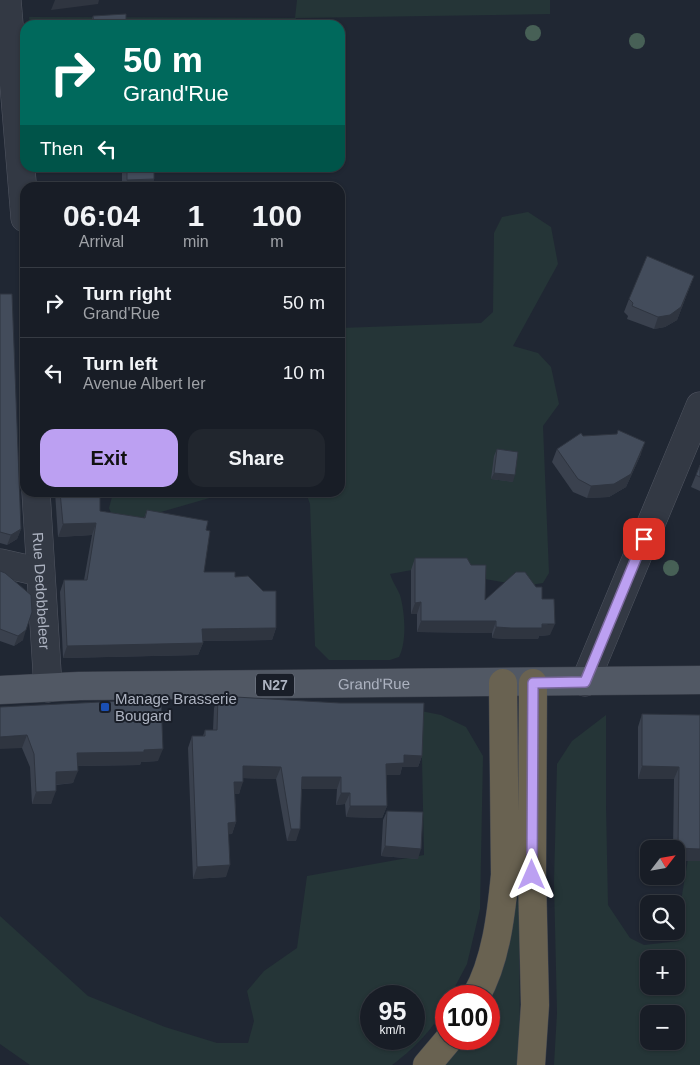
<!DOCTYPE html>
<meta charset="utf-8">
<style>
:root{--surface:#181d26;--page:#21262e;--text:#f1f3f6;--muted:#9fa2a7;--line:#363b43;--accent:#bca0f2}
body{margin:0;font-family:Helvetica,sans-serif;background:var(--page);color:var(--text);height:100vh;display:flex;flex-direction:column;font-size:19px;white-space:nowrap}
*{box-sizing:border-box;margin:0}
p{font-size:16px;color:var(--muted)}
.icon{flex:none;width:28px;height:28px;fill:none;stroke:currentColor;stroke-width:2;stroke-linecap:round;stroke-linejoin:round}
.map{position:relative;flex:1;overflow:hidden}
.side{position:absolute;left:20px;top:182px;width:325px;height:315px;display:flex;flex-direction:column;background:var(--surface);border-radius:15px;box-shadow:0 1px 4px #0004,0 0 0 1px var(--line)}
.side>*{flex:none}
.banner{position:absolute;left:20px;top:20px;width:325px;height:152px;border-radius:15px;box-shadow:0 1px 4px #0004,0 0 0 1px var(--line);background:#00695c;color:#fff;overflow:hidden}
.needle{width:32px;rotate:59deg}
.controls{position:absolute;left:640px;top:840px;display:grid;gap:10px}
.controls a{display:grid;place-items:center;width:45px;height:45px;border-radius:10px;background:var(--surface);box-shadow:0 1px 4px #0004,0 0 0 1px var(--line);font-size:25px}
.speed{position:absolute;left:360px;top:985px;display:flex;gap:10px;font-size:25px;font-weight:700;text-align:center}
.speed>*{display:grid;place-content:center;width:65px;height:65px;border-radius:50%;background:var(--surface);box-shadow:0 1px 4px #0004,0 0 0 1px var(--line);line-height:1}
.speed small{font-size:12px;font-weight:400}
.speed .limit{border:8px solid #d22;background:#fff;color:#111}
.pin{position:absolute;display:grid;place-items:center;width:42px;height:42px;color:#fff;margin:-21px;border-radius:10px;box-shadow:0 2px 8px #0006}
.me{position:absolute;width:55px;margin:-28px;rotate:0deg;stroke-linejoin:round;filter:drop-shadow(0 0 4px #0008)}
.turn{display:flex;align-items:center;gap:18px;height:105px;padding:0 20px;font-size:22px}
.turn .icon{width:65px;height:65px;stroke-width:2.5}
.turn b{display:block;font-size:35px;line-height:42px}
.then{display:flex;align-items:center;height:48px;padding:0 20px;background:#0003;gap:10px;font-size:19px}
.eta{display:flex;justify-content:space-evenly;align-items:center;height:85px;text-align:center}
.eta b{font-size:30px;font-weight:600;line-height:35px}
.button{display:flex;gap:10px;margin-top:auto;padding:10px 20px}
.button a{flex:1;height:58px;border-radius:15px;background:var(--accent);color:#111;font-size:20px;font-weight:600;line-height:58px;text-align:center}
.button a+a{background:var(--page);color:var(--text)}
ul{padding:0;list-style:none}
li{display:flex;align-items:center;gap:15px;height:70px;padding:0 20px;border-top:1px solid var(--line)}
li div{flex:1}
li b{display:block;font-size:19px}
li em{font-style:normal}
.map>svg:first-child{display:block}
.green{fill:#253537;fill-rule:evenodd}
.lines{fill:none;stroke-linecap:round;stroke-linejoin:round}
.street-casing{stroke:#515662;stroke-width:29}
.primary-casing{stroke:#3d424d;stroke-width:29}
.highway-casing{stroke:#3e434e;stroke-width:29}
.street{stroke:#333944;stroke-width:28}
.primary{stroke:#515864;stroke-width:28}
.highway{stroke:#696251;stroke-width:28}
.tree{fill:#476056}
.wall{fill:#3a414e}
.shaded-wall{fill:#2f3540}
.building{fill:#434c5b;stroke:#2f3540}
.route-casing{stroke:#7a689d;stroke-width:12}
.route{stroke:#bca0f2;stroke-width:9}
.transit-dot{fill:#1a4fb4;stroke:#191e28;stroke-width:2}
.labels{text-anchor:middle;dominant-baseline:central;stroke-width:4;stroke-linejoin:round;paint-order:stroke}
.shield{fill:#191e28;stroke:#818693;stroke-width:1}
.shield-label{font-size:14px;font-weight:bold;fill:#adb3c1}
.street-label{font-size:15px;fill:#adb3c1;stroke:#191e28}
.poi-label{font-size:15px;fill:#adb3c1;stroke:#191e28;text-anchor:start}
</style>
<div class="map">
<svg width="700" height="1065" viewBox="0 0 700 1065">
<rect width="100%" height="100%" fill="#202733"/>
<path class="green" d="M297,0h253v14l-254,4 -1,7h-265l-1,-8 266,1z
M528,212l23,15 7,37 -45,82 25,7 13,14 8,37 -16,22 6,147 -6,10 -13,2 -28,-3 -34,-6 -34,-10 -44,8c2,7 7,14 10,21 5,17 7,47 -1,62l-9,3h-61l-14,-14 -5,-142 -4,-11 34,-1v-164l141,-5 12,-11 1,-79 8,-16z
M113,493h114l-94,27 -21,-5 -3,-7z
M421,711l20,4 25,12 17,29 -3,153 -13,55 -17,32h-4c0,23 -37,57 -54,69h-362l-30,-21v-128l88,80 77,31 52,16h31l6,-22 -7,-30 17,-20 33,-23 10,-72 117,-21zM371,996h43v43h-43z
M606,715v91l2,99 22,33 14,7 35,-4 1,-34 8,-48h12v206h-146l3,-52 -3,-130 3,-119 15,-23zM649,959h27v27h-27zM649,1014h27v27h-27z
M519,893l1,172h-76l21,-26h24v-39l10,-21z"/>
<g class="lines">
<g class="street-casing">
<g id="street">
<path d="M7,0l18,218"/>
<path id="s1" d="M36,492l12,196"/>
<path d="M0,563l40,9"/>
<path d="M585,682l115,-276"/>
</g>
</g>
<g class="primary-casing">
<g id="primary">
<path id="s2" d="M0,690l79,-4 621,-6"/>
</g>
</g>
<g class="highway-casing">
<path id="highway" d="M476,996c20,-35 25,-81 29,-121l-2,-192
M427,1065l22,-26
M531,1065l4,-60 -3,-130 1,-192"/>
</g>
<use href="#street" class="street"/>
<use href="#primary" class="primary"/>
<use href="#highway" class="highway"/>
</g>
<g class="tree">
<circle cx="533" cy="33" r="8"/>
<circle cx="637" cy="41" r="8"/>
<circle cx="671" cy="568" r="8"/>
</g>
<path class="wall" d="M93,16l33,9h-36z
M99,168h55v11l-3,9h-29v-19l-23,1z
M694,276l-17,44 -12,7 -11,2 -27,-10 1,-3 -4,-4 5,-13z
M0,294l21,235 -4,10 -10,6 -7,-2z
M497,449l16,33 -22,-3 3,-23z
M557,449l84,5 -15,33 -17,10 -22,1 -14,-6 -21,-30z
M700,465v26l-9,-4z
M55,492h45v19l44,7 3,-8 59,20 -2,42 31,5 41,51 -4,12 -69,1v2l-5,12 -135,3 -3,-66 4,-12h20l8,-45 -34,2z
M415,558l70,42 57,-1 8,36 -11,1 -1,3h-31l-15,-1v-5l-75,-1v-18h-6v-44z
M0,571l23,69 -9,6 -14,-5z
M218,696l204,60 -4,11h-16l-2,8h-14l1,31 -5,12 -36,-1 -1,-13 -9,1 1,-16h-35l-6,52h-9l-11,-62 -33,-1 -4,16h-4l1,28 -4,12h-4l-2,43 -33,2 -5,-131 4,-12h11l2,-6h8l1,-22z
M0,707l158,54 -17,1 -1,3 -62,1 -5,17 -17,2 -5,19h-19l-2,-37 -8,-19z
M642,714l58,1v146h-24v-12h-3l1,-70h-36v-52z
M387,811l31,48 -37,-3 2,-36z"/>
<path class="shaded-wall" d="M55,0h44l-1,4 -47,6z
M99,168h23v1l-23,1z
M154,179l-3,9h-26l2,-8z
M694,276l-17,44 -12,7 -11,2 4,-12z
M645,442l-4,12 -15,33 -17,10 -22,1 4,-12z
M494,473l21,2 -2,7 -22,-3z
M96,523l-4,12 -34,2 5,-13z
M21,529l-4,10 -10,6 4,-10z
M421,602l-4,12h-6l4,-11z
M421,621h75l-4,12 -75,-1z
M555,624l-5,11 -11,1 -1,3h-31l-15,-1 4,-11z
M276,628l-4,12 -75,1 5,-12z
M26,630l-3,10 -9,6 4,-10z
M203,643l-5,12 -135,3 4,-12z
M27,735l-5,13 -22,1v-12z
M163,749l-5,12 -17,1 -1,3 -67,1 4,-13z
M404,755l18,1 -4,11h-16l-2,8h-18l4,-11z
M243,766l38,1 -5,12 -37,-1z
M642,766l37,1 -5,12h-36z
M78,771l-5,12 -22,2 5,-13z
M302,777h39l-4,12h-39z
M234,782h9l-4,12h-9z
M56,791l-5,13h-19l4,-12z
M341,793h9l-5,11 -9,1z
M350,806h37l-5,12 -36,-1z
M236,822l-4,12 -9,1 5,-12z
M291,829h9l-4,12h-9z
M385,846l36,3 -3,10 -37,-3z
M678,848l22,1v12h-24v-9z
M230,865l-4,12 -33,2 4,-12z"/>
<path class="building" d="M126,14v11h-32l-1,-9z
M127,168h27v11l-27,1z
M647,256l47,20 -13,31 -11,8 -12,2 -26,-11 1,-3 -4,-4z
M0,294h12l9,235 -10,6 -11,-3z
M618,430l27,12 -14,32 -17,10 -23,2 -13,-7 -21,-30 24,-16 2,3 34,-2z
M497,449l21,3 -3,23 -21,-2z
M700,465v12l-4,-2z
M60,492h40v19l45,7 2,-8 61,11 -2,9 4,1 -6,41h31v5l13,-1 15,15h13v37l-74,1 1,14 -136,3 -3,-66h23l9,-57 -33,1z
M415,558h52l4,7h15l-1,35 31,-28h9l11,15h6v12h12l1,25h-13v4h-31l-15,-1v-6h-75v-19l-6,1z
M0,571l5,2 26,22 1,17 -6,18 -8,6 -18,-7z
M218,696l122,7h84l-2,53 -18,-1v8l-18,1 1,42h-37v-13h-9v-16h-39l-2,52h-9l-10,-62 -38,-1v16h-9l2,40 -8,1 2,42 -33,2 -5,-131h13v-6h12z
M161,699l2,50 -19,1v2l-67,1 1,18 -22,1v19l-20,1 -2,-38 -7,-19 -27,2v-30z
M642,714l58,1v134l-22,-1 1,-81 -37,-1z
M387,811l36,1 -2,37 -36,-3z"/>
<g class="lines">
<g class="route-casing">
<path id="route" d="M532,875l1,-192 52,-1 59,-143"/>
</g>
<use href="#route" class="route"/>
</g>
<rect class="transit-dot" x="100" y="702" width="10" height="10" rx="2.5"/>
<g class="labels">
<rect class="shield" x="256" y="673.5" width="38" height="23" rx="4"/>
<g class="shield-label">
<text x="275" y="685">N27</text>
</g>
<g class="street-label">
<text stroke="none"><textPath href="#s1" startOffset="99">Rue Dedobbeleer</textPath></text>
<text stroke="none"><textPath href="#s2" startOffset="374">Grand'Rue</textPath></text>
</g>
<g class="poi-label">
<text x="115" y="698">Manage Brasserie<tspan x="115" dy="17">Bougard</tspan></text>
</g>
</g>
</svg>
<div class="controls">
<a><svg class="needle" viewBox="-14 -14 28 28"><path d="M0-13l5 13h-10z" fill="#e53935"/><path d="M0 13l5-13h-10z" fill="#9fa2a7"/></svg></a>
<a><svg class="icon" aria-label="search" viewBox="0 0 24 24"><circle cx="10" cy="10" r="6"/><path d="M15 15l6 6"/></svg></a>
<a>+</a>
<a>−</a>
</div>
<div class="speed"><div>95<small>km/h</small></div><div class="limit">100</div></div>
<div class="pin" style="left:644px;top:539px;background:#d93025"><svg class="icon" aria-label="arrive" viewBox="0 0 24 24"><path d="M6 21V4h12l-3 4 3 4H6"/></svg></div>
<svg class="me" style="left:532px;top:875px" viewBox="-20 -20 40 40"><path d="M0-17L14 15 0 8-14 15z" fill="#bca0f2" stroke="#fff" stroke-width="4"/></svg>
<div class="banner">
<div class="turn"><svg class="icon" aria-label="right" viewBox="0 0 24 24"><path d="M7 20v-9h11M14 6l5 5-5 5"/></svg><div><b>50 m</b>Grand'Rue</div></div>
<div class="then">Then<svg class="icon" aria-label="left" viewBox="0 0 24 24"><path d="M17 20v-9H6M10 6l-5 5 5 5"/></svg></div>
</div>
<section class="side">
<div class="eta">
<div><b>06:04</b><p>Arrival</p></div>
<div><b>1</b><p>min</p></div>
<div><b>100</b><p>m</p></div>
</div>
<ul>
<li><svg class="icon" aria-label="right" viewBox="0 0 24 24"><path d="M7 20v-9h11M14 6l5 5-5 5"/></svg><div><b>Turn right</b><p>Grand'Rue</p></div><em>50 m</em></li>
<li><svg class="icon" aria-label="left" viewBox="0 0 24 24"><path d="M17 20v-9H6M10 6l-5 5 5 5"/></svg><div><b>Turn left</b><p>Avenue Albert Ier</p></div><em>10 m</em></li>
</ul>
<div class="button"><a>Exit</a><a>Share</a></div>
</section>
</div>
